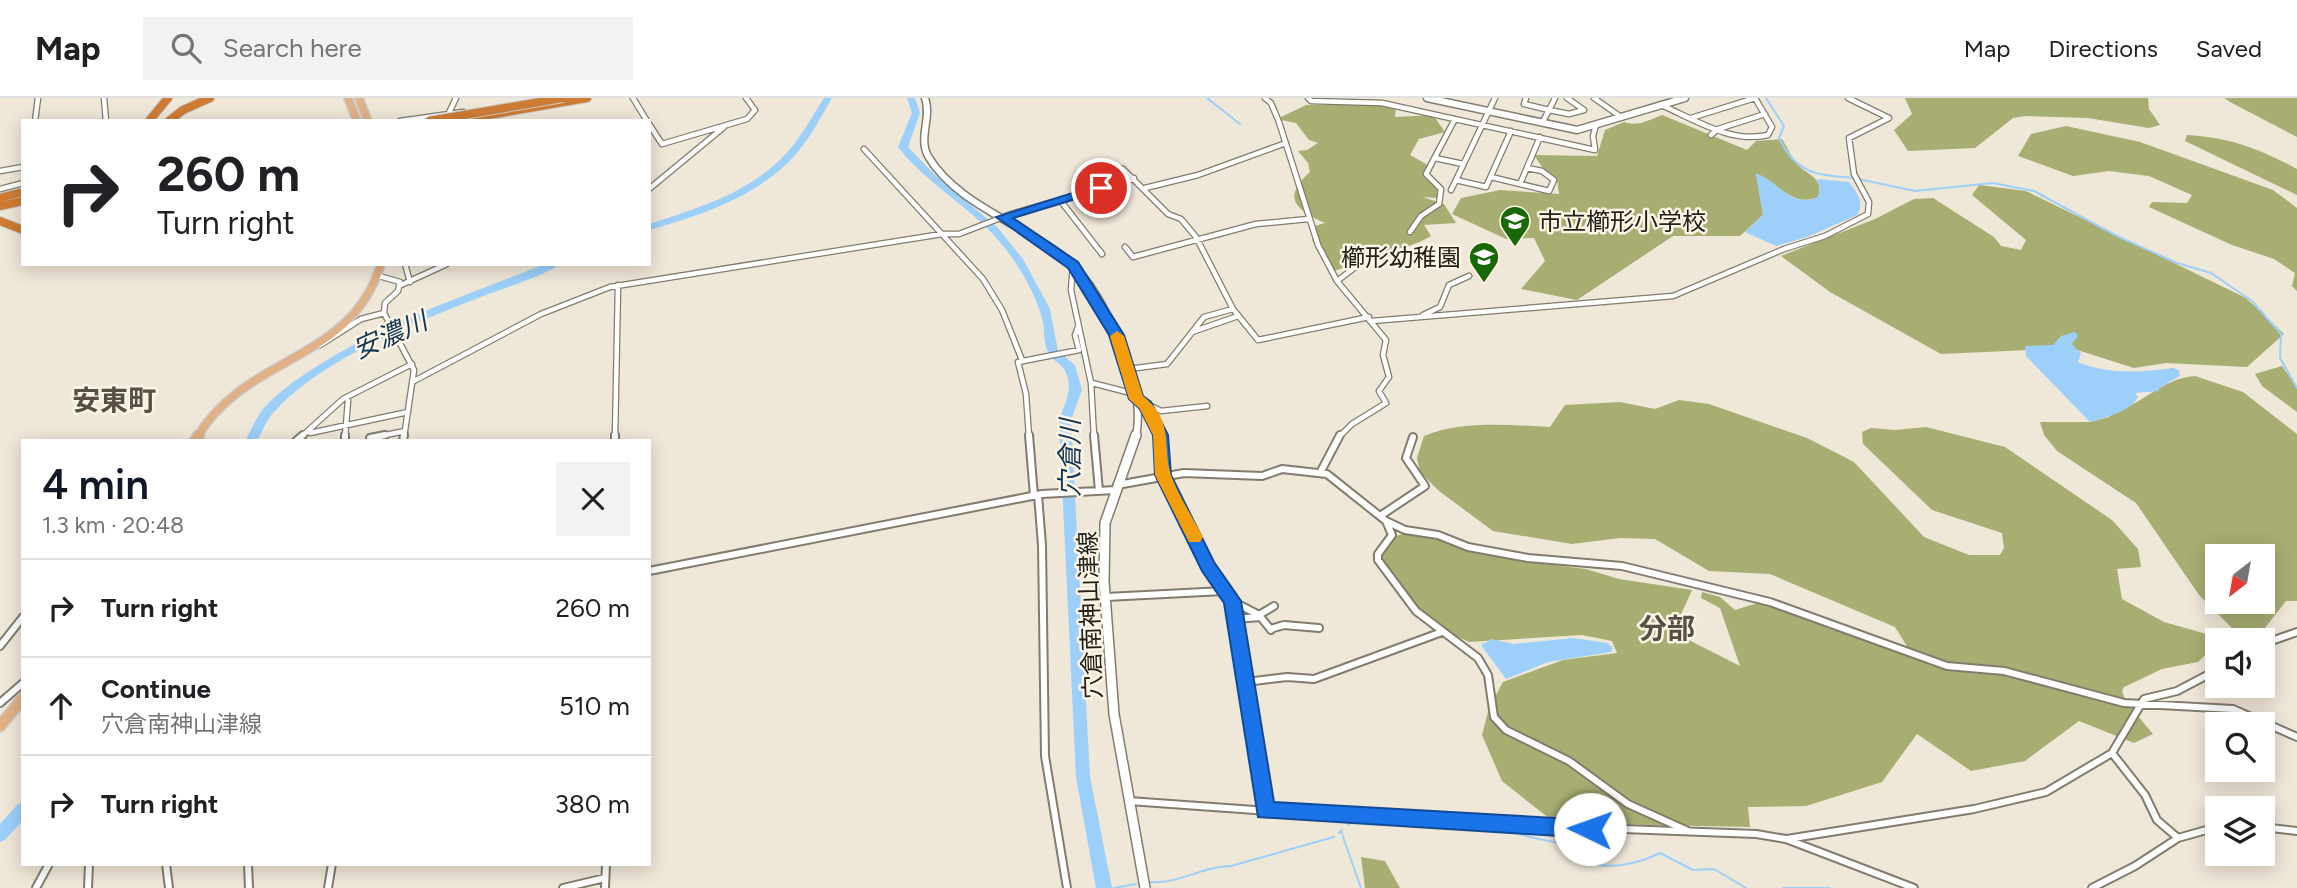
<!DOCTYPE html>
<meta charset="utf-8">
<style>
:root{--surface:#fff;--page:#f2f2f2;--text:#202124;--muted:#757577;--line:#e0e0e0;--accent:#111827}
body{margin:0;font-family:Figtree,"Noto Sans JP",sans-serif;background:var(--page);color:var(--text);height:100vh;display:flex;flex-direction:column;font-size:26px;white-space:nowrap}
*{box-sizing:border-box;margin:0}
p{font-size:23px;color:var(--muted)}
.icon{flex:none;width:38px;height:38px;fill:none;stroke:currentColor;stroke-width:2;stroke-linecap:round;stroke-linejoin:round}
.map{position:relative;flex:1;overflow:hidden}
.panel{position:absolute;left:21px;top:341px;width:630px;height:427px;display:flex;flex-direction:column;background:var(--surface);border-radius:0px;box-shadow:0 4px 18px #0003}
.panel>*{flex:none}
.hud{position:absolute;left:21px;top:21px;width:630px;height:147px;border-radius:0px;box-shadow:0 4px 18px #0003;background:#fff;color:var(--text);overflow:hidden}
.needle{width:46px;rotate:211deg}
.buttons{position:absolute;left:2205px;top:446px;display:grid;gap:14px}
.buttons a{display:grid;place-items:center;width:70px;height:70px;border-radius:0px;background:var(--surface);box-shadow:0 4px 18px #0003;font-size:35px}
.pin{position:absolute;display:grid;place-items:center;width:60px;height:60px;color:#fff;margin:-30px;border:4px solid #fff;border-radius:50%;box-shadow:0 2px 7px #0007}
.me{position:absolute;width:77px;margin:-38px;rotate:273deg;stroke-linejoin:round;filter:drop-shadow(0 0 5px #0008)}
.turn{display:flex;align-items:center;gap:24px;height:147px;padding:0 21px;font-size:32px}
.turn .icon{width:91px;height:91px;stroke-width:2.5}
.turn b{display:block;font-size:49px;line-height:60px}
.round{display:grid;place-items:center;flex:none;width:74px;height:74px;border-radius:0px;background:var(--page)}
.summary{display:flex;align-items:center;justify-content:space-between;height:119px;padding:0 21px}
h1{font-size:42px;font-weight:600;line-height:52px;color:var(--accent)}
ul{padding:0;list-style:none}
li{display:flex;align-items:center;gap:21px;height:98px;padding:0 21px;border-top:2px solid var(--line)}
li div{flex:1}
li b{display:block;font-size:26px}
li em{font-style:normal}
header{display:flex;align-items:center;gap:42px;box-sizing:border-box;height:98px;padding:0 35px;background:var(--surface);border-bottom:2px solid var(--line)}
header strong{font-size:33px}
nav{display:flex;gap:38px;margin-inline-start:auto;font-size:24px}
.search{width:490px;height:63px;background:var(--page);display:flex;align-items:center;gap:18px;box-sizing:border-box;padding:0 24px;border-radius:0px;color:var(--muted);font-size:26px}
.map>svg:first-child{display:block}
.forest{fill:#a8ad72;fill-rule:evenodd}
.water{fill:#9cd0fb}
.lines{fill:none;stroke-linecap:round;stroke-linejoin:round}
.stream{stroke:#9cd0fb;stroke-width:2}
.river{fill:#9cd0fb;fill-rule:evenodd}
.minor-far1-casing{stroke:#837c6e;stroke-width:7}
.minor-casing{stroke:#837c6e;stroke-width:10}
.tertiary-casing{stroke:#837c6e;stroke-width:9}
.secondary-far1-casing{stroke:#837c6e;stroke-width:9}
.secondary-casing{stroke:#837c6e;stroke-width:12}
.primary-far1-casing{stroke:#cac9c8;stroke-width:10}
.primary-casing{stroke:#cac9c8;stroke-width:13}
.motorway-casing{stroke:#cac9c8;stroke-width:10}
.minor-far1{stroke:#fff;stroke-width:4.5}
.minor{stroke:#fff;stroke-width:6}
.tertiary{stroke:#fff;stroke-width:6}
.secondary-far1{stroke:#fff;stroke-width:6}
.secondary{stroke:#fff;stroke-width:9}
.primary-far1{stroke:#e2b085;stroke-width:7}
.primary{stroke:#e2b085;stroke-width:10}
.motorway{stroke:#ce7c34;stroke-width:8}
.motorway-bridge-casing{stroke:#cac9c8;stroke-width:10;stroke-linecap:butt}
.motorway-bridge{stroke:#ce7c34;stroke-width:8}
.route{fill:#1a73e8;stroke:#114b97;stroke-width:2}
.slow{fill:#f59e0b}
.labels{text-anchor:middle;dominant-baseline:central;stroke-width:5;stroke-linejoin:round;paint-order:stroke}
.poi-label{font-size:24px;fill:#23201a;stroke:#fcf4e5;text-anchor:start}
.street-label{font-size:24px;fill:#23201a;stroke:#fcf4e5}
.water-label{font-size:26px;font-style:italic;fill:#0f3653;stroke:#fcf4e5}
.quarter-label{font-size:28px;font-weight:bold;fill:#564f43;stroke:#fcf4e5}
</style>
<header>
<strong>Map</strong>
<div class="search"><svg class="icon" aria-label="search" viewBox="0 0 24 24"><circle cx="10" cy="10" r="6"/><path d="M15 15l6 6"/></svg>Search here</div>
<nav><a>Map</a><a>Directions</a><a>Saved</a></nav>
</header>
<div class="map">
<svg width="2297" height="790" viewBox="0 0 2297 790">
<rect width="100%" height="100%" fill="#efe7d8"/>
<path class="forest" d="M1905,0h243l1,11 11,16 -11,3 -61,-10 -63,-2 -12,2 -38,30 -67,3 -14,-21 18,-16z
M2224,0h73v39l-67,-35z
M1306,7h72l18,3 -1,9 38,-2 12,17 -26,7 -9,16 18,10 -4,12 15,14 -1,7 -16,-1 22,7 12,19 -32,2 7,11c-23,14 -43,13 -69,20 -8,2 -14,12 -28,15l-10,-9 -12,-22 3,-14 10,-3c-29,-13 -44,-25 -15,-51l-2,-9 -10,-12 9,-1 11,-7 -9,-3 -13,-17 -19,-4z
M1662,17l85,35 9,-9 26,-2c5,8 10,19 16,26 11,11 26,13 20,32 -27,11 -39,-15 -62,-23l7,41 -23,21h-67l-96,64 -56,-11 24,-28 -11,-23 -28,1 -54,-25 9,-16 39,-8 59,4 -2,-14 -13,-10 -10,-15 63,1 8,-26 19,-8c13,5 25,-2 38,-7z
M2066,28l74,16 133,48 24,18v83l-5,-5 3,-13 -21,-14 -42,-14 -83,-38 3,-5 35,1 5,-8 -43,-19 -40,-5 -36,5 -55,-20 13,-22z
M2187,37c45,3 70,13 110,34v26l-112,-54z
M1979,87l47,6 220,107 38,36 -37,33 -81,-4 -32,5 -63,-20 -130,6 -111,-62 -49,-36 94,-37 39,-20 19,-1 61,39 7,9 20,4 5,-10 -54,-45z
M2282,268l15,21v25l-35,-26 -7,-12z
M2195,278l48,16 54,42v167h-11l-25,32 -28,-4 -34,-34 -63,-92 -79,-52 -13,-16 -4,-13h50l19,-5 1,-4c32,-7 52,-35 85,-37zM2217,458h46v46h-46z
M1679,302l30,4 98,34 47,24 70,75 45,18h31l4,-7 -2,-15 -70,-23 -69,-66 -1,-12 9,-4 24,2 31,-3 79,20 107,73 26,29 3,18 -24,2 5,30 42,23 46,13 1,14 -13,13 -36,7 -38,18 -2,4 4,11 27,32 -19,9 -55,-22 -54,40 -54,10 -54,-37 -35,48 -76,24 -58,1 2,20 -195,-4 -53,-42 -20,-46 7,-27 14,-26 60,-22 54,-7 -5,-12 -30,-6 -113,7 -32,-15 -33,-31 -12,-23 -11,-14 13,-22 10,-4 30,5 29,10 58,13 65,8 33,10 73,11 -19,42 67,34 -20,-58 -19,-10 1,-6 18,5 15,13 23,-7 54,17 97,37 1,-6 -15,-24 -125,-53 -61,-3 -54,-32 -35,-1 -48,6 -79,-13 -54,-40 -19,-19 -3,-14 7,-22c37,-16 86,-11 126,-9l15,-22 55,-3 35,7z
M1361,759l24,4 15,27h-35z"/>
<path class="water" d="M1756,75c23,9 35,36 62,24l2,-8 -3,-10 32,3c8,10 16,21 8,33l-50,22 -31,9 -31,-14 18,-17z
M2075,234l3,4 -6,8 9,9 -3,9c30,13 64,10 95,6l6,2 1,6 -21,12v3l-24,2 3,4c-9,15 -29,19 -48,25l-64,-66 -1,-10 28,-1 8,-9z
M1573,540l34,5 6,5 -2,4 -63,10 -42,17 -25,-34 11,-6 21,5z"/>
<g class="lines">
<path class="stream" d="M1207,0l33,26
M1766,0l18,28 -5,12c17,36 38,37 74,40
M1858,81l57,12 78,-8 41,8 83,45 60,27 34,10 41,28 29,33 -1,24 17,30
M1365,715l4,-3 135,13
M1348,727l7,-5
M1511,732c12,8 37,10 52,14 12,3 18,13 28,18 19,9 51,0 69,-9l33,17 21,-1 32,19
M1341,733l20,57
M1339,735l3,-3
M1151,784c28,2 52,-16 80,-16l103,-29
M1114,790l22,-4
M1783,790h47"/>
<path class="river" d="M824,0h8c-11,19 -21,38 -35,55 -37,43 -95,62 -148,77v-6c52,-17 106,-33 142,-76 13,-16 22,-33 33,-50z
M907,0h8l5,15 -12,34 26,27 63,53 26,32 27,50 8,42 17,14 7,25 -11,30 19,357 22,111h-16l-20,-111 -17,-357c6,-17 16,-34 5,-51 -4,-7 -13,-8 -17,-19 -4,-10 -2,-22 -5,-32 -7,-25 -22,-51 -38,-71 -30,-39 -76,-61 -106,-100l14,-34z
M545,166h15c-16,12 -53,23 -74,31 -67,26 -164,63 -213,118 -7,8 -11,19 -16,28h-12c6,-10 11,-24 19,-33 14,-16 33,-29 50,-40 71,-46 153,-73 231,-104z
M23,704v18l-18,20 -5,2v-18l18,-20z"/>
<g class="minor-far1-casing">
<path id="minor-far1" d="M104,0l2,23
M633,0l14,23
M1265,0l6,5 8,19 39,123 19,36 49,59 -3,15 6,22 -10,14 7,12 -34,21 -13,13
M1308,0l3,3 71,2 213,47 -2,-14 3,-11
M1495,0l-39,82 30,7 25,-56
M1526,0l-2,6 25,6 6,-12
M1594,0l27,19
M1848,0l41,20
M1661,7c33,14 70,39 107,30l4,-8 -17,-29
M448,17l8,-17
M1691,20l64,-20
M35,23l3,-23
M400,23l63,-9
M1542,25l7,-13 20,4 15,-4 -17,-12
M649,26l13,20 85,-25 8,-9 -9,-12
M1711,37l7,-6 47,-15
M864,51l119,130 19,31 20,50
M1435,60l28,6
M1123,71l45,45 13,5 15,18 37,72 25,31 111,-23
M0,73l23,-4
M1491,79l58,14 5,-11 -12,-9 -15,-3
M1520,86l20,-47
M1145,90l53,-13 88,-32
M0,91l23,-6
M649,91l75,-62
M1451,92l5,-10
M1060,102l42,54
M1410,134l11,-16 18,-12 2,-15 -15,-15 29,-55
M1125,149l8,10 123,-33 52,-5
M405,166l5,18
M1073,167l-2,25 20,93 3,54
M379,178l21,6 -2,9 -13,12 -1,10 30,57 -10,67
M1337,183l33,-25
M401,187l46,-21
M1423,217l17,-8 9,-22 20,-9
M1372,223l301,-25 111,-47 41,-13 43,-22 1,-12 -15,-28 -5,-36 40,-20
M1192,234l46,-16
M320,247l41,-26 23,-6
M1129,271l38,-5 37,-47 29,-8
M414,283l127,-67 69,-27 332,-53h17l52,-20 123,-36
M1092,285l43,11
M1137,301l24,12 46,-5
M1146,308l14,31
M310,335l98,-21
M301,339l42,-38 69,-35
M345,339l3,-36
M376,339l29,-6
M615,339l3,-152
M1029,339l-3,-43 -8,-32 61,-12 -4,-15 3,-8"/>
</g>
<g class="minor-casing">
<path id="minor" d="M1029,337l5,61
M1094,337l5,56
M1160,337l3,40 45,91 24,35 33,210
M370,340l15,-3
M296,343l7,-6
M345,343v-6
M403,343l1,-6
M615,343v-6
M1320,375l20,-38
M1117,387l67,-12 78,3 20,-7 45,5 59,47 19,9 33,5 30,12 60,11 94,8 148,36 177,64 57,5 120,32 109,6 64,28
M1038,397l4,50 3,211 22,132
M1380,418l45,-30 -19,-28 7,-21
M1386,423l6,14 -14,19v6l38,51 62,47 10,17 6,42 12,13 63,31 59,43 60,27
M649,473l393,-77 73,-4
M1106,499l118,-6
M1232,503l27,14 12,15
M1259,517l15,-9
M1236,521l24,-2
M1270,531l14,-4 35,3
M2263,546l34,-12
M0,548l23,-29
M1246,584l41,-5 27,2 128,-47
M0,605l23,-20
M2112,655l33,42 12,25 21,18
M1129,703l280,20 347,13 30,5 128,49
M2263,729l34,4
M1787,741l187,-30 72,-17 66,-39 32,-54 33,-8 40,-21
M166,766l3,24
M248,766l1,24
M36,790l13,-24
M88,790l1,-24
M328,790l4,-24
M563,790l42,-10
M605,790l1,-24
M2092,790l43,-22 43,-28 39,-11"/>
</g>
<g class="tertiary-casing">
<path id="tertiary" d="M1427,0l150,32 108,-32"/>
</g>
<g class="secondary-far1-casing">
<path id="secondary-far1" d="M925,0c7,19 -7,40 3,58 28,48 95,68 137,102 26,21 42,55 55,85 13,29 22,62 16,94"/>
</g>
<g class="secondary-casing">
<path id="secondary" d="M1136,337l-31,88 -1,58 10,133 31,174"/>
</g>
<g class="primary-far1-casing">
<path id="primary-far1" d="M348,0l9,23
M359,0l9,23
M197,339c51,-84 154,-74 184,-173"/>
</g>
<g class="primary-casing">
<path id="primary" d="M195,343l4,-6
M0,628l23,-28"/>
</g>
<g class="motorway-casing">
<path id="motorway" d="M149,23l19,-23
M169,23l14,-11 27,-12
M455,23l132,-23
M0,100l23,-6
M0,108l23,-5
M0,123l23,9"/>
</g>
<use href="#minor-far1" class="minor-far1"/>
<use href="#minor" class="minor"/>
<use href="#tertiary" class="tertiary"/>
<use href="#secondary-far1" class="secondary-far1"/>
<use href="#secondary" class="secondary"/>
<use href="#primary-far1" class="primary-far1"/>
<use href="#primary" class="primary"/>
<use href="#motorway" class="motorway"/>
<g class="motorway-bridge-casing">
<path id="motorway-bridge" d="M429,23l134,-23"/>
</g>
<use href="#motorway-bridge" class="motorway-bridge"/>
</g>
<path class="route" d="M1101,86l6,4 -2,2 -92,28 65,44 46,73 19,61 8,6 17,33 3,40 43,87 27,39 33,201 316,18 7,3 3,6 -3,7 -7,2 -332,-21 -34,-214 -22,-32 -47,-96 -2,-40 -13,-26 -11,-10 -20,-64 -41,-67 -72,-51z"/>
<path class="slow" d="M1117,233l7,5 19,60c33,26 18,53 29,82 8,20 21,40 31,59l-3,5h-11l-34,-67 -2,-40 -13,-26 -11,-10 -19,-63z"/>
<defs>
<g id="school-pin" transform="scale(1.575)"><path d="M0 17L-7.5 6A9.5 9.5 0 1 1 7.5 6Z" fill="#196808" stroke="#fcf4e5"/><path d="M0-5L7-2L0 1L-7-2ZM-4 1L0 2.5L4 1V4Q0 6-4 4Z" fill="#fff"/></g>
</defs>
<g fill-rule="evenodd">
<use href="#school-pin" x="1515" y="123"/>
<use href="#school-pin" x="1484" y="159"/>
</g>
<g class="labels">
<g class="poi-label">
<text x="1538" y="123">市立櫛形小学校</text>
<text x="1461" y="159" text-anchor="end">櫛形幼稚園</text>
</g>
<g class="street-label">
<text transform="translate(1090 517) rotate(-92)">穴倉南神山津線</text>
</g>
<g class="water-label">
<text transform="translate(390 237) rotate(-24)">安濃川</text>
<text transform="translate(1070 360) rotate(-90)">穴倉川</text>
</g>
<g class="quarter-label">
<text x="114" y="302">安東町</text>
<text x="1667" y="530">分部</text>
</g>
</g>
</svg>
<div class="buttons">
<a><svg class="needle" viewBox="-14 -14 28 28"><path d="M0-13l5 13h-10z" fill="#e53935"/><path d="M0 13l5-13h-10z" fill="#757577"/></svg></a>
<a><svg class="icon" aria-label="sound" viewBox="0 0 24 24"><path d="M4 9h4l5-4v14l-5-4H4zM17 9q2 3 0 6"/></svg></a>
<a><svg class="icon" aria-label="search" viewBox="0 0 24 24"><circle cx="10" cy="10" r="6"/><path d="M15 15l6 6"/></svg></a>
<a><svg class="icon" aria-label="layers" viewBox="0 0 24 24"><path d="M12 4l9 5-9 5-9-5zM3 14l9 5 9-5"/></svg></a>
</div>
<div class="pin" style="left:1101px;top:90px;background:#d93025"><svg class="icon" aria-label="arrive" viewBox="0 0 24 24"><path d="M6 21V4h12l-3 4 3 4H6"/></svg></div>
<svg class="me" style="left:1590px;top:731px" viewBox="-20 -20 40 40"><circle r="19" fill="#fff"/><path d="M0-13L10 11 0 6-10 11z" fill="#1a73e8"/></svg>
<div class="hud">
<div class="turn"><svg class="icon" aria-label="right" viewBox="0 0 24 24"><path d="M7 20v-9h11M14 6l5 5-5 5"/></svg><div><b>260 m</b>Turn right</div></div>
</div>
<section class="panel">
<div class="summary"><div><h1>4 min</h1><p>1.3 km · 20:48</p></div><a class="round"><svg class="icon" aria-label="close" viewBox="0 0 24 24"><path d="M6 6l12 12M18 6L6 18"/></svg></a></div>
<ul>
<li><svg class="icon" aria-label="right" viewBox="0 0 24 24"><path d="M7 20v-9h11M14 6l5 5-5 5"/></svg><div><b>Turn right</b></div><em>260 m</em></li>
<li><svg class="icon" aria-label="ahead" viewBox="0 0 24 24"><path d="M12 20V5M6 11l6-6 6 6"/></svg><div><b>Continue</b><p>穴倉南神山津線</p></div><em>510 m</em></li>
<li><svg class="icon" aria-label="right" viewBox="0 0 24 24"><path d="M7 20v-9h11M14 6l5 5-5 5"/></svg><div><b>Turn right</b></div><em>380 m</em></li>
</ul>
</section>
</div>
